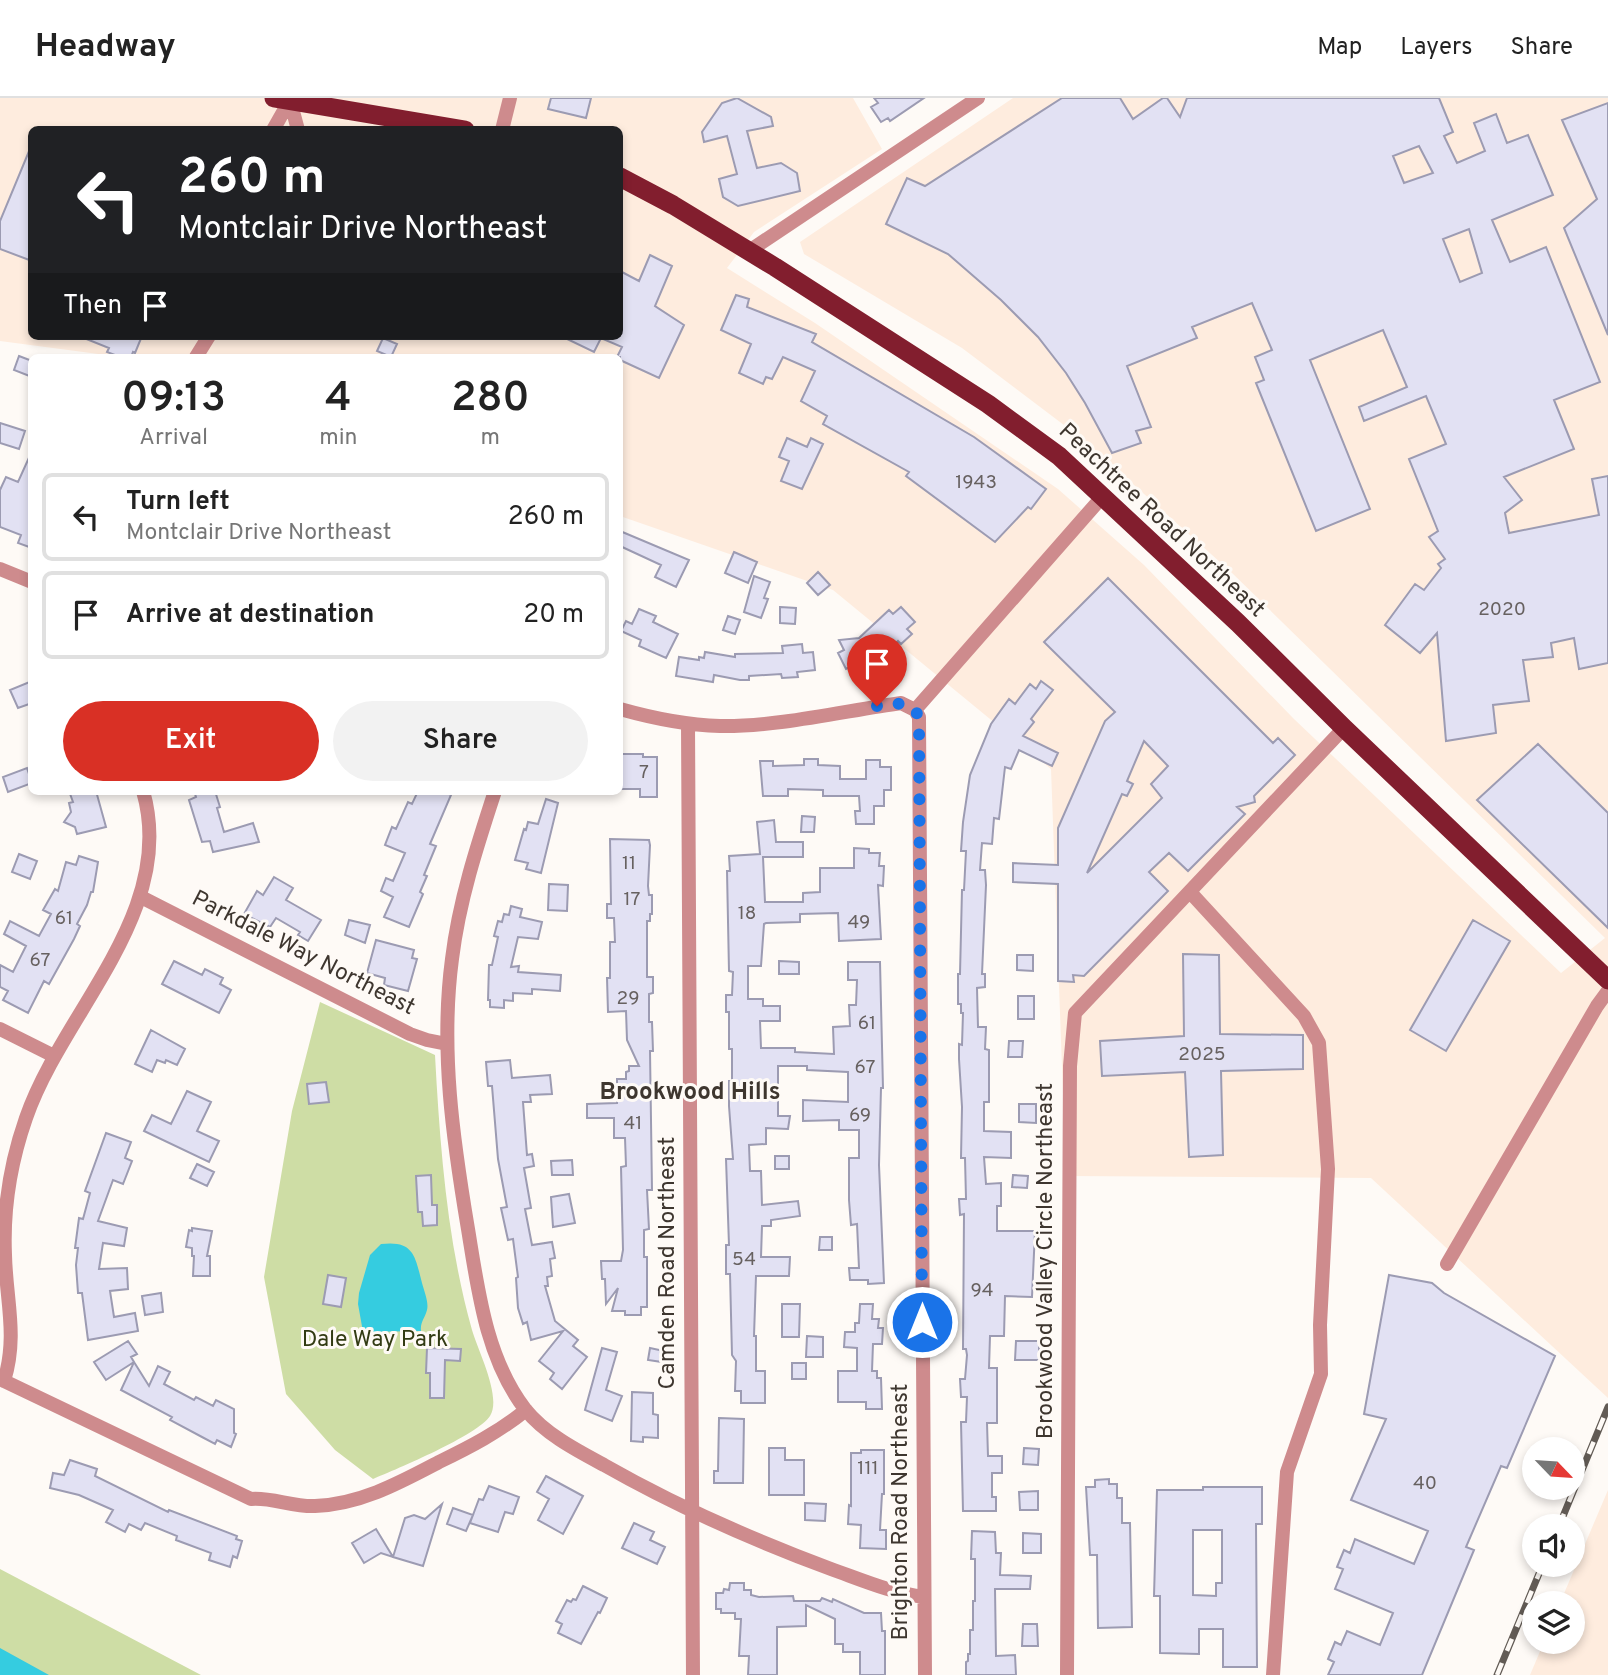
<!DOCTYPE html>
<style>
:root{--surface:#fff;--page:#f2f2f2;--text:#222;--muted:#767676;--line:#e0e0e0;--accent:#d93025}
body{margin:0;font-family:Overpass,sans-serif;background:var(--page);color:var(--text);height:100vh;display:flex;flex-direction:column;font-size:26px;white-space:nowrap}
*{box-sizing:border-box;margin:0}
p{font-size:23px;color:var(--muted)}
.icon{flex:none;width:38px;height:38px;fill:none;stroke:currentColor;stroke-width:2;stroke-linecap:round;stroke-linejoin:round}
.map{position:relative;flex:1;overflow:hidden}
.drawer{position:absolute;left:28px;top:256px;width:595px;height:441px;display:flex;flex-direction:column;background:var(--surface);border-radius:10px;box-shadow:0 4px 10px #0003}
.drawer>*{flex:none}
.guide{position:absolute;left:28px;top:28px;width:595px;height:214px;border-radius:10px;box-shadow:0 4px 10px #0003;background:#202124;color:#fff;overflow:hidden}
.needle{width:46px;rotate:115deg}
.buttons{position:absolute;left:1522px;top:1339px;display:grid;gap:14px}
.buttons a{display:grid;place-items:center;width:63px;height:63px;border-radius:50%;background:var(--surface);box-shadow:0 4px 10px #0003;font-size:35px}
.pin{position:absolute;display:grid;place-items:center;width:60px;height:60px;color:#fff;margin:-72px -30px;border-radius:50% 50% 50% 0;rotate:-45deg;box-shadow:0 0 7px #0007}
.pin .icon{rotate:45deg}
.me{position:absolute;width:77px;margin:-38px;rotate:0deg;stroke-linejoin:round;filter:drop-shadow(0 0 5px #0008)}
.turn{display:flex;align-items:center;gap:24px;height:147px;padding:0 35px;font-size:32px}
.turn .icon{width:91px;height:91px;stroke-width:2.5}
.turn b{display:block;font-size:49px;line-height:60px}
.then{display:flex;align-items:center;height:66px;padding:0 35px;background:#0003;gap:14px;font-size:26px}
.eta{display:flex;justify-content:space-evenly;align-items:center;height:119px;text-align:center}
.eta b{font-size:42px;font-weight:600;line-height:49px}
.button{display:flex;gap:14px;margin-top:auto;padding:14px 35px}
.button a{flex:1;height:80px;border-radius:42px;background:var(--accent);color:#fff;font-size:28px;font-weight:600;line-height:80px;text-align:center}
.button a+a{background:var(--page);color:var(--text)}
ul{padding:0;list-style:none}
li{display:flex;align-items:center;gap:21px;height:88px;margin:0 14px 10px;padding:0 21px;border:4px solid var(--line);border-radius:10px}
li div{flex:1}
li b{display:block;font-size:26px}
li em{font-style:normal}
header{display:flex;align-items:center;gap:42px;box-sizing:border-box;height:98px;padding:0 35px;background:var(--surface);border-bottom:2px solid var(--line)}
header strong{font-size:33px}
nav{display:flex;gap:38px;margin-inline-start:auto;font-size:24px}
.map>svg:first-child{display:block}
.built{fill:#feecde;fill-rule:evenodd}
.green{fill:#cedda5}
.water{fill:#35cce0}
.building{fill:#e2e1f3;stroke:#9c9bb2;stroke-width:2;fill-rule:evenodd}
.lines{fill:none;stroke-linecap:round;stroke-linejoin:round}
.minor{stroke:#ce8b8d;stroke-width:14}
.tertiary{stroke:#ce8b8d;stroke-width:14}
.trunk{stroke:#821e2e;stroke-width:19}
.rail-casing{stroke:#625b55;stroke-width:7}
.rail{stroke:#fefaf6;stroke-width:4.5;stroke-dasharray:13;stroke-linecap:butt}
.route{stroke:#1a73e8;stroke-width:12;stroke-dasharray:0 21.6}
.labels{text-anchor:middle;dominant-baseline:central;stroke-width:6;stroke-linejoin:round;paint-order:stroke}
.number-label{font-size:19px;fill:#676160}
.street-label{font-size:23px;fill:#3e362f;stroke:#fefaf6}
.park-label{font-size:23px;fill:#323b13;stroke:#fefaf6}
.neighbourhood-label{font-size:24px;font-weight:bold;fill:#3e362f;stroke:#fefaf6}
</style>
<header>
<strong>Headway</strong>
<nav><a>Map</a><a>Layers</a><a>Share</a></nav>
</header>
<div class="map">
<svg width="1608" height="1577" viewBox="0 0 1608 1577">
<rect width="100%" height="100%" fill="#fefaf6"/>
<path class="built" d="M0,0h853l29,51 -128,83 -27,36 88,55 243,166 86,76 150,154 267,254 44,-35 -374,-366 -146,-131 -123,-93 -158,-94 -4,-12 213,-144h595v1300l-237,-220 -305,-2 -15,-407 -218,-179 -213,-74v-159h-499l-121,-16zM32,32h588v206h-588z
M1608,1392v185h-78l14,-33h29v-39h-13z"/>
<path class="green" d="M320,904l115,53c5,92 12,186 37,275 6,21 30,67 18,86 -12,19 -93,53 -117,63l-38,-29 -49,-56 -22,-117 28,-166z
M0,1471l201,106h-201z"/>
<path class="water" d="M381,1146c33,-4 34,12 41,39 2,8 7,19 5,27 -2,8 -7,12 -6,21l-58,1 -5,-28 1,-11 11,-38z
M0,1550l49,27h-49z"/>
<path class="building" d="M551,0h40l-5,20 -38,-9z
M737,0l34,19 2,9 -26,5 10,37 24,-5 16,10 3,18 -62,15 -15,-9 -4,-18 18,-5 -10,-38 -23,6 -2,-10 20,-29z
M874,0h50l-34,23 -2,-3 -7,4 -10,-15 7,-4z
M1062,0h58l13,21 30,-21h4l13,19 7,-19h252l14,34 -9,4 13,27 28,-12 -11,-28 22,-9 11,29 21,-8 25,60 -61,25 18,42 36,-15 54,135 -46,18 20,49 -70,28 18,23 -17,13 4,20 90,-18 -7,-36 16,-3v187l-29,6 -5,-31 -23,5 2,14 -30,3 6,41 -36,4 3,28 -50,8 -9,-108 -17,20 -35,-28 30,-41 9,6 17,-22 -3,-4 7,-5 -16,-22 9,-6 -29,-72 37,-15 -20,-48 -62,25 -5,-14 48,-20 -24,-57 -73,30 60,149 -54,22 -60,-148 8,-3 -9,-23 17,-7 -20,-47 -60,24 5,11 -70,28 24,61 -15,4 5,12 -29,10 -27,-50 -19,-30 -28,-36 -37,-37 -53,-46 -62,-30 21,-46 18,8zM1419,48l14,27 -29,10 -11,-27zM1469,131l13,44 -22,9 -17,-43z
M1608,5v232l-44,-107 33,-29 -35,-79z
M32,46v117l-32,-12v-28z
M650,157l22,11 -17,40 29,19 -25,53 -39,-18v-3h-3l5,-10 -21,-9 -7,14 -33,-16h59v-65l19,10z
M736,197l13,4 -2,8 69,27 -4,8 162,95 72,52 -15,20 -3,-2 -33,35 -89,-66 3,-4 -86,-48 4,-8 -26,-15 14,-30 -32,-14 -11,22 -6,-2 -3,7 -24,-11 12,-29 -30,-14z
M79,238h63l-7,17 -2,-1 -2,5h-11l-13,-5 2,-4z
M383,240l14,6 -6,13 -14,-6z
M19,258l13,5v16l-18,-7z
M0,325l25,8 -6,18 -19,-6z
M787,340l20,9 4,-9 12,6 -21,45 -21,-8 8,-20 -10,-4z
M32,353v97l-14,-5 3,-8 -21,-8v-37l6,-13 12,5z
M620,433l69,29 -13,27 -21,-10 6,-12 -41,-19z
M734,454l23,10 -9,21 -23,-10z
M818,474l12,13 -12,10 -11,-12z
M754,478l16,6 -6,16 4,1 -7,19 -17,-6z
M1108,480l165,165 5,-5 17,17 -41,41 1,6 -18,5 8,7 -57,57 -19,-18 -20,19 19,19 -84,85 -11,-1 1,7 -16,-1v-97l-45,-2v-19l45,2v-37l47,-107 10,-9 -71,-70zM1144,643l24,25 -17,18 11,14 -75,75 35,-79 5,2 6,-12 -6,-3z
M780,509l16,1 -1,16 -15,-1z
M901,509l14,15 -8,7 5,5 -11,10 -3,-3 -6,6 -46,22 -8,-16 6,-3 -5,-10 20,-2 30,-28 4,4z
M639,511l17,7 -3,6 25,12 -12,24 -27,-12 2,-6 -20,-9 5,-10 6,3z
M728,518l12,4 -5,14 -12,-4z
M802,546l1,9 10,-1 2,18 -18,2 1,5 -16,1 -1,-4 -32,2v4h-9l-26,-5 -1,7 -37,-6 3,-19 20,3v-3l5,1 1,-6 30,5v-3l48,-1 -1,-7z
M32,583v22l-14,5 -8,-18z
M1041,583l12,9 -22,29 3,3 -11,14 35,17 -6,13 -33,-16 -8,19 -6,-2 -6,52 -5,-1 -2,26 -10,-1 -2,27h5l1,15 -4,89h3v13l-8,1 1,39h8l-1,22 4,1v52h-5v29l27,1v26l-27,-1 2,27 15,-1v23h-4v25h38l-3,66 -27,-1 -1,40h-14l-1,32h8v55h-10l1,33h14v17h-10v24h4v14h-33l-2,-89h5l1,-25h-6l-1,-18h5l2,-24 -1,-6h-3l1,-135 -4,1 -1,-16h7l-1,-41h-4l1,-51 -3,-48v-15l3,1 1,-32h-2v-9h-3v-30h2l2,-84h2l2,-39h-5l2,-29 7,-47 21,-51 18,-25 6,5 15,-20 6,5z
M1538,646l70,69v115l-131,-128z
M620,656h23v3h14v40h-17v-8h-20z
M804,661h14v6l22,1v13h26v-19h14v7h11v23h-7v16h-10v18h-18l-1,-13h5l-1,-15h-36v-6l-35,-1v7h-25l-3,-35h13v5l31,-1z
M27,670l5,15 -24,9 -5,-15z
M69,693h27l10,36 -29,7 -2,-7 -11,-5 7,-10 -2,-9 4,-1z
M194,693h21l5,16 -3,1 7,24 29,-9 6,19 -46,10 -3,-11 -8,1 -13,-42 7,-3z
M418,693h25l8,4 -21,49 6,2 -12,29 3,1 -7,16 3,2 -14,33 -25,-10 9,-20 -12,-6 5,-13 7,3 12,-28 -20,-8 7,-18 4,2 12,-27 4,2z
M546,701l12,4 -17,70 -15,-4 2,-6 -13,-3 9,-31 2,1 2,-8 10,2z
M802,718l13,1 -1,15h-13z
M774,722l2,22h27v15h-40l2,45h38v-9l17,-1v-24h34v-20l15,1v4h11l-1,13h5l-1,20 -5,-1 3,54 -42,2 -1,-28 -38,1v8l-34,1 -2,1 -3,42h-13v33h15v7h17v15h-20l1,27h34v4l39,2 -1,-27 17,-1 -1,-21h7l1,-25h-9v-18h32l3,126h-2l-2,77 5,118 -16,1v-4h-18l-1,-12h10l-2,-44 -6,1 -2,-25v-42h10v-28h-20v-10l-36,1v-21l45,2v-30l-41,-2v-4h-29v50h12l-2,13 -22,-1v16l-17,1 1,26h11l1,34 36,-4 2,15 -29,4v6h-9l-1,31h29l-1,19h-33l-2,60h2v35h9v32h-24v-12h-6l1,-30 -4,-6 -2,-81h-4v-29h3l-3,-86h7l-4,-53v-25h3v-32h-3v-37h-3v-17h6l1,-23 -4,-1 -2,-100h3l-1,-15 31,-2 -3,-32z
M610,741l39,1 1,5 -2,41 1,9h3v19h-2v7h-3v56h6v16l-4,1v28h3l1,29h-3l2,139h-5l2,39 -5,1v27h3v50h-6v8h-16v-4h-13l6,-23 -12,16 -1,-25h-3l-1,-18h20l2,-11 -2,-83 5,-1 -1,-28h-11v-20h-27v-14l30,-1v-24h9v-7l3,-1v-5h10l-12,-26 -1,-29 -18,1 -1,-34h3v-36h5l-1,-24h-7v-14h4z
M19,756l18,7 -7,18 -18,-7z
M79,758l19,6 -5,30h-2l-4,13 -10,19 3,2 -6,13 -25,45 -5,-3 -16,32 -25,-13 5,-9 -8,-4v-22l13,7 13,-26 -22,-12 6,-13 29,15 12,-22 -8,-4 12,-21 3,2 8,-29 10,3z
M274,779l19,11 -7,12 35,20 -13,21 -10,-6 2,-3 -24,-14 -6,9 -26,-13 13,-23 6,4z
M549,786l19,1 -1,26 -19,-1z
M511,808l11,3 -2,8 22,5 -4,17 -20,-2 -7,30 8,-1 -1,6 43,3 -1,16 -28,-2v5l-19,-1v8l-9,-1v8l-14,-1v-7h-2l1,-35h3l6,-28 -4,-1 4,-15 4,1 2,-8 5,1z
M349,822l21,5 -5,18 -20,-8z
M1473,822l37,21 -64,110 -36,-21z
M376,842l38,10 -2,8 5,1 -9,32 -24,-6 1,-7 -18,-5z
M1183,856l36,1 1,79 83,1v34l-82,2 2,84 -34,2 -4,-85 -83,4 -2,-35 84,-5z
M1017,857h16v16l-16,-1z
M174,863l28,14 3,-6 18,9 -3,6 11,6 -12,23 -57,-29z
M779,863l20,1v12h-20z
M1018,898h16v23h-16z
M151,932l34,19 -8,16 -11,-5 -1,3 -8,-3 -5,12 -17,-8z
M1009,943h14l-1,16h-14z
M510,962l2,18 38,-3 2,19 -22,1 1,7h-8l4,53 5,-1 2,12 -10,2 7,40 -6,1 7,36 20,-3 3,16 -5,1 2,17 -5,1 1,9h-3l10,35 23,19 -5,6 14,11 -25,32 -12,-10 4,-6 -15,-12 24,-30 -32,9 -4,-18 -4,2 -5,-16 -2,-30 2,-1 -5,-38 -5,1 -7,-32 6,-1 -9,-48 -6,-73h-4l-2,-24z
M326,984l3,20 -20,2 -2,-20z
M187,993l24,11 -14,29 22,10 -10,21 -65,-31 8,-16 19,9z
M1019,1006h17v19l-17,-1z
M106,1035l25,9 -6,16 7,3 -9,23 -10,-4 -15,41 29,7 -3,18 -21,-3 -4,26 28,-1 1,21 -18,2 4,26 21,-4 3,18 -50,9 -6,-47h-4l-2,-28 2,-17h-3l4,-30 4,1 7,-26 -5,-2z
M775,1058h14v13h-14z
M572,1062l1,15h-21l-1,-14z
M197,1066l17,8 -7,14 -17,-8z
M431,1077l1,30h5v20l-14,1 -1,-14h-4l-2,-36z
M1013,1077l15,1 -1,12 -15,-1z
M569,1096l6,29 -22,4 -2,-30z
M192,1130l20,3 -5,25h3v20h-17l1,-20h-2v-8l-6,-1 3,-17 3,1z
M820,1139h12v13h-13z
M328,1177l18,3 -5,29 -18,-3z
M1389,1177l43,8 12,10 111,63 -48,112 -6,-2 -35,81 8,3 -52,125h-94l6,-13 -6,-3 7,-17 6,3 6,-14 33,14 13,-32 -58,-24 8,-20 -6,-2 7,-17 6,3 5,-14 59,25 14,-33 -77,-31 35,-81 -22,-5z
M161,1195l2,19 -18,3 -3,-19z
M782,1206h18l-1,33h-17z
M860,1206h13l-1,15h7l-1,9h5l-1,16h-9l-1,27h5v7h4l1,31h-16v-7h-28v-31h19v-23l-13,-1 1,-15h10v-9h4z
M807,1238l16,1v20h-17z
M128,1243l9,13 -6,3 3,5 -28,18 -12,-18z
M1016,1243h23v19h-24z
M427,1250l34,1 -1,12 -15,-1 -1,38h-14v-25h-4z
M602,1250l15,4 -11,38 16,6 -10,25 -27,-11z
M650,1250l14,3 -2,11 -14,-2z
M134,1264l15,24 9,-20 12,6 -6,12 30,16 2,-3 17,9 3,-6 18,9v24l2,1 -5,13 -14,-7 -2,4 -13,-7 -32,-17 2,-3 -51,-27z
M792,1265h14v16h-14z
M632,1294l21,1v21l5,1v23l-15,-1v5l-12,-1z
M719,1320l25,1 -1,64h-29v-12h4z
M769,1350h16v12h19v35h-35z
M1024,1350l15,1 -1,16 -15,-1z
M861,1352h23v44h-2l-2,36h6v19l-26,-1 1,-23 -13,-1 1,-19 2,1v-53h10z
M70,1362l27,9 -2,7 73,36 1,-2 68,26 -1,3 6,2 -5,17 -4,-2 -3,11 -21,-7 2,-7 -35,-13 1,-4 -32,-13 -4,7 -12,-6 -4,8 -19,-10 7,-12 -34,-15 -29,-7 3,-15 11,2z
M546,1378l37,20 -20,38 -25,-14 11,-21 -12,-7z
M1109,1381v5h8v14h5v25h8l2,104 -34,1 -1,-73h-7l-4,-68h9v-7z
M489,1388l30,11 -6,17 -8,-2 -7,20 -28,-9 9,-24 4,1z
M1203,1389h59v37h-6l1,143h-34v-38h-24v25l-39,-1v-57h-6l3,-106h46zM1193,1432h29v53h-6v13l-23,-1z
M1038,1393v19h-18l-1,-18z
M805,1405l21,1 -1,17 -20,-1z
M442,1406l-19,62 -30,-9 12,-39 9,-3 11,4z
M453,1410l20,7 -7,16 -19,-7z
M634,1425l20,9 -4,8 15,7 -8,17 -35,-16z
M376,1431l17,28 -12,-4 -17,10 -12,-20z
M972,1433l23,1 1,21h5l-1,22 31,1 -1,13h-35l1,67 19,-1 1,20h-50v-13l2,-1v-7h2v-24h3v-29h2v-42h-4z
M1023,1435l18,1v19h-18z
M730,1485h14v7h7v5l8,2 34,-1 1,5h26l2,-3 10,4 1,-3 31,14h17l1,18h3v44h-25v-23h-17v-8h-8v-25l-29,-14v21l-29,1v48h-29l1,-19h-10l2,-37h-6v-6h-14v-4h-5v-16h7l1,-4 5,1z
M583,1488l24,12 -7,15 -2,-1 -17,32 -23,-11 4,-9 -6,-3 11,-21 4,2 2,-3 3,1z
M1023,1526h14l1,22h-16z"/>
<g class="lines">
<path class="minor" d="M290,2l8,30
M273,32l17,-30
M502,32l8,-32
M196,259l13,-21
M0,471l32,13
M620,611c32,9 65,16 100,17 57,1 124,-15 181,-23l14,7
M688,626l5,951
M495,693c-18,55 -36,110 -43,168 -12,90 1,181 16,270 10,61 18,129 57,180 20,25 51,41 79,56 72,41 149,75 227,104 31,11 61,24 93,28
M1190,794l114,124 15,27 9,126 -8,156 1,49 -34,98 -14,203
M141,799l269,137 17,6 20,4
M0,931l54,27
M1447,1166l150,-258 11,-15
M0,1281l251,120c20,-2 42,8 64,7 46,-2 84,-23 124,-44 31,-15 60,-30 87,-52
M4,1283c14,-45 2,-81 1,-126 -2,-46 6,-94 21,-137 37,-107 152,-206 117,-327
M925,1577l-6,-958 -4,-7 188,-214
M1067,1577l3,-609 5,-53 269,-285"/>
<path class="tertiary" d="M749,153l229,-153"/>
<path class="trunk" d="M274,0l191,32
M620,79l53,28 102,62 213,137 71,52 179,167 106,105 264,252"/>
<g class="rail-casing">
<path id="rail" d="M1559,1428l49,-119
M1497,1577l46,-111"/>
</g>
<use href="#rail" class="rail"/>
</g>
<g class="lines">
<path class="route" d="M877,608c17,-2 33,-7 42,11l3,605"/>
</g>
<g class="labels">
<g class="number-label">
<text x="976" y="385">1943</text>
<text x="1502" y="512">2020</text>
<text x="644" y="675">7</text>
<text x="629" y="766">11</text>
<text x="632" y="802">17</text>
<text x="747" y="816">18</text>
<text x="64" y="821">61</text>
<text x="859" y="825">49</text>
<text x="40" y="863">67</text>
<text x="628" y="901">29</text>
<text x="867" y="926">61</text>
<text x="1202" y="957">2025</text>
<text x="865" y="970">67</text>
<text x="860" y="1018">69</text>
<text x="633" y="1026">41</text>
<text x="744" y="1162">54</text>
<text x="982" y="1193">94</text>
<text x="868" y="1371">111</text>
<text x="1425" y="1386">40</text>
</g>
<g class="street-label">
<text transform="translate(1161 423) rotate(43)">Peachtree Road Northeast</text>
<text transform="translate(303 856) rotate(27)">Parkdale Way Northeast</text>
<text transform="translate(1046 1163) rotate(-90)">Brookwood Valley Circle Northeast</text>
<text transform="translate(668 1165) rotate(-90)">Camden Road Northeast</text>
<text transform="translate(901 1414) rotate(-90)">Brighton Road Northeast</text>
</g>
<g class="park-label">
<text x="375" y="1242">Dale Way Park</text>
</g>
<g class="neighbourhood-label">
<text x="690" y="995">Brookwood Hills</text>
</g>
</g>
</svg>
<div class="buttons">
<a><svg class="needle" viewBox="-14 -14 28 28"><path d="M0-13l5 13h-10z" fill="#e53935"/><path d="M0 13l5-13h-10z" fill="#767676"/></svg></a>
<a><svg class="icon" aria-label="sound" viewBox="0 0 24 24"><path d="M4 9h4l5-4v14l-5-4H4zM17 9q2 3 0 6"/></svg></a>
<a><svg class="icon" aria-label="layers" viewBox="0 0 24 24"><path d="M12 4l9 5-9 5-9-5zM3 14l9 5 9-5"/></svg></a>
</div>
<div class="pin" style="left:877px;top:608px;background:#d93025"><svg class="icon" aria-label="arrive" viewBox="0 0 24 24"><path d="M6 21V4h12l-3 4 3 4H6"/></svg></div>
<svg class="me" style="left:922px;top:1224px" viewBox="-20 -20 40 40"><circle r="17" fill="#1a73e8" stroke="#fff" stroke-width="3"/><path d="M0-11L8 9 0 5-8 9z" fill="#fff"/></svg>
<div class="guide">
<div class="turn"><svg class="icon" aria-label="left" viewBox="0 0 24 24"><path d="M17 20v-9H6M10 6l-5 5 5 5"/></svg><div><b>260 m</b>Montclair Drive Northeast</div></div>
<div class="then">Then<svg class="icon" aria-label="arrive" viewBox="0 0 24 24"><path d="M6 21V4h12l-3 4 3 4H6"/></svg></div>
</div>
<section class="drawer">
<div class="eta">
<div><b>09:13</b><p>Arrival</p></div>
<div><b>4</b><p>min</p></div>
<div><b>280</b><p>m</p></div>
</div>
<ul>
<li><svg class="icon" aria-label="left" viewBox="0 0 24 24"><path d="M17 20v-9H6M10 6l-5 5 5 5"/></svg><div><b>Turn left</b><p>Montclair Drive Northeast</p></div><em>260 m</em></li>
<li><svg class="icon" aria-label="arrive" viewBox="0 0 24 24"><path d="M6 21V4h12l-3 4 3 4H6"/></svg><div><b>Arrive at destination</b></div><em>20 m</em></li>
</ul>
<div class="button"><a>Exit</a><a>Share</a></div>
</section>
</div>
